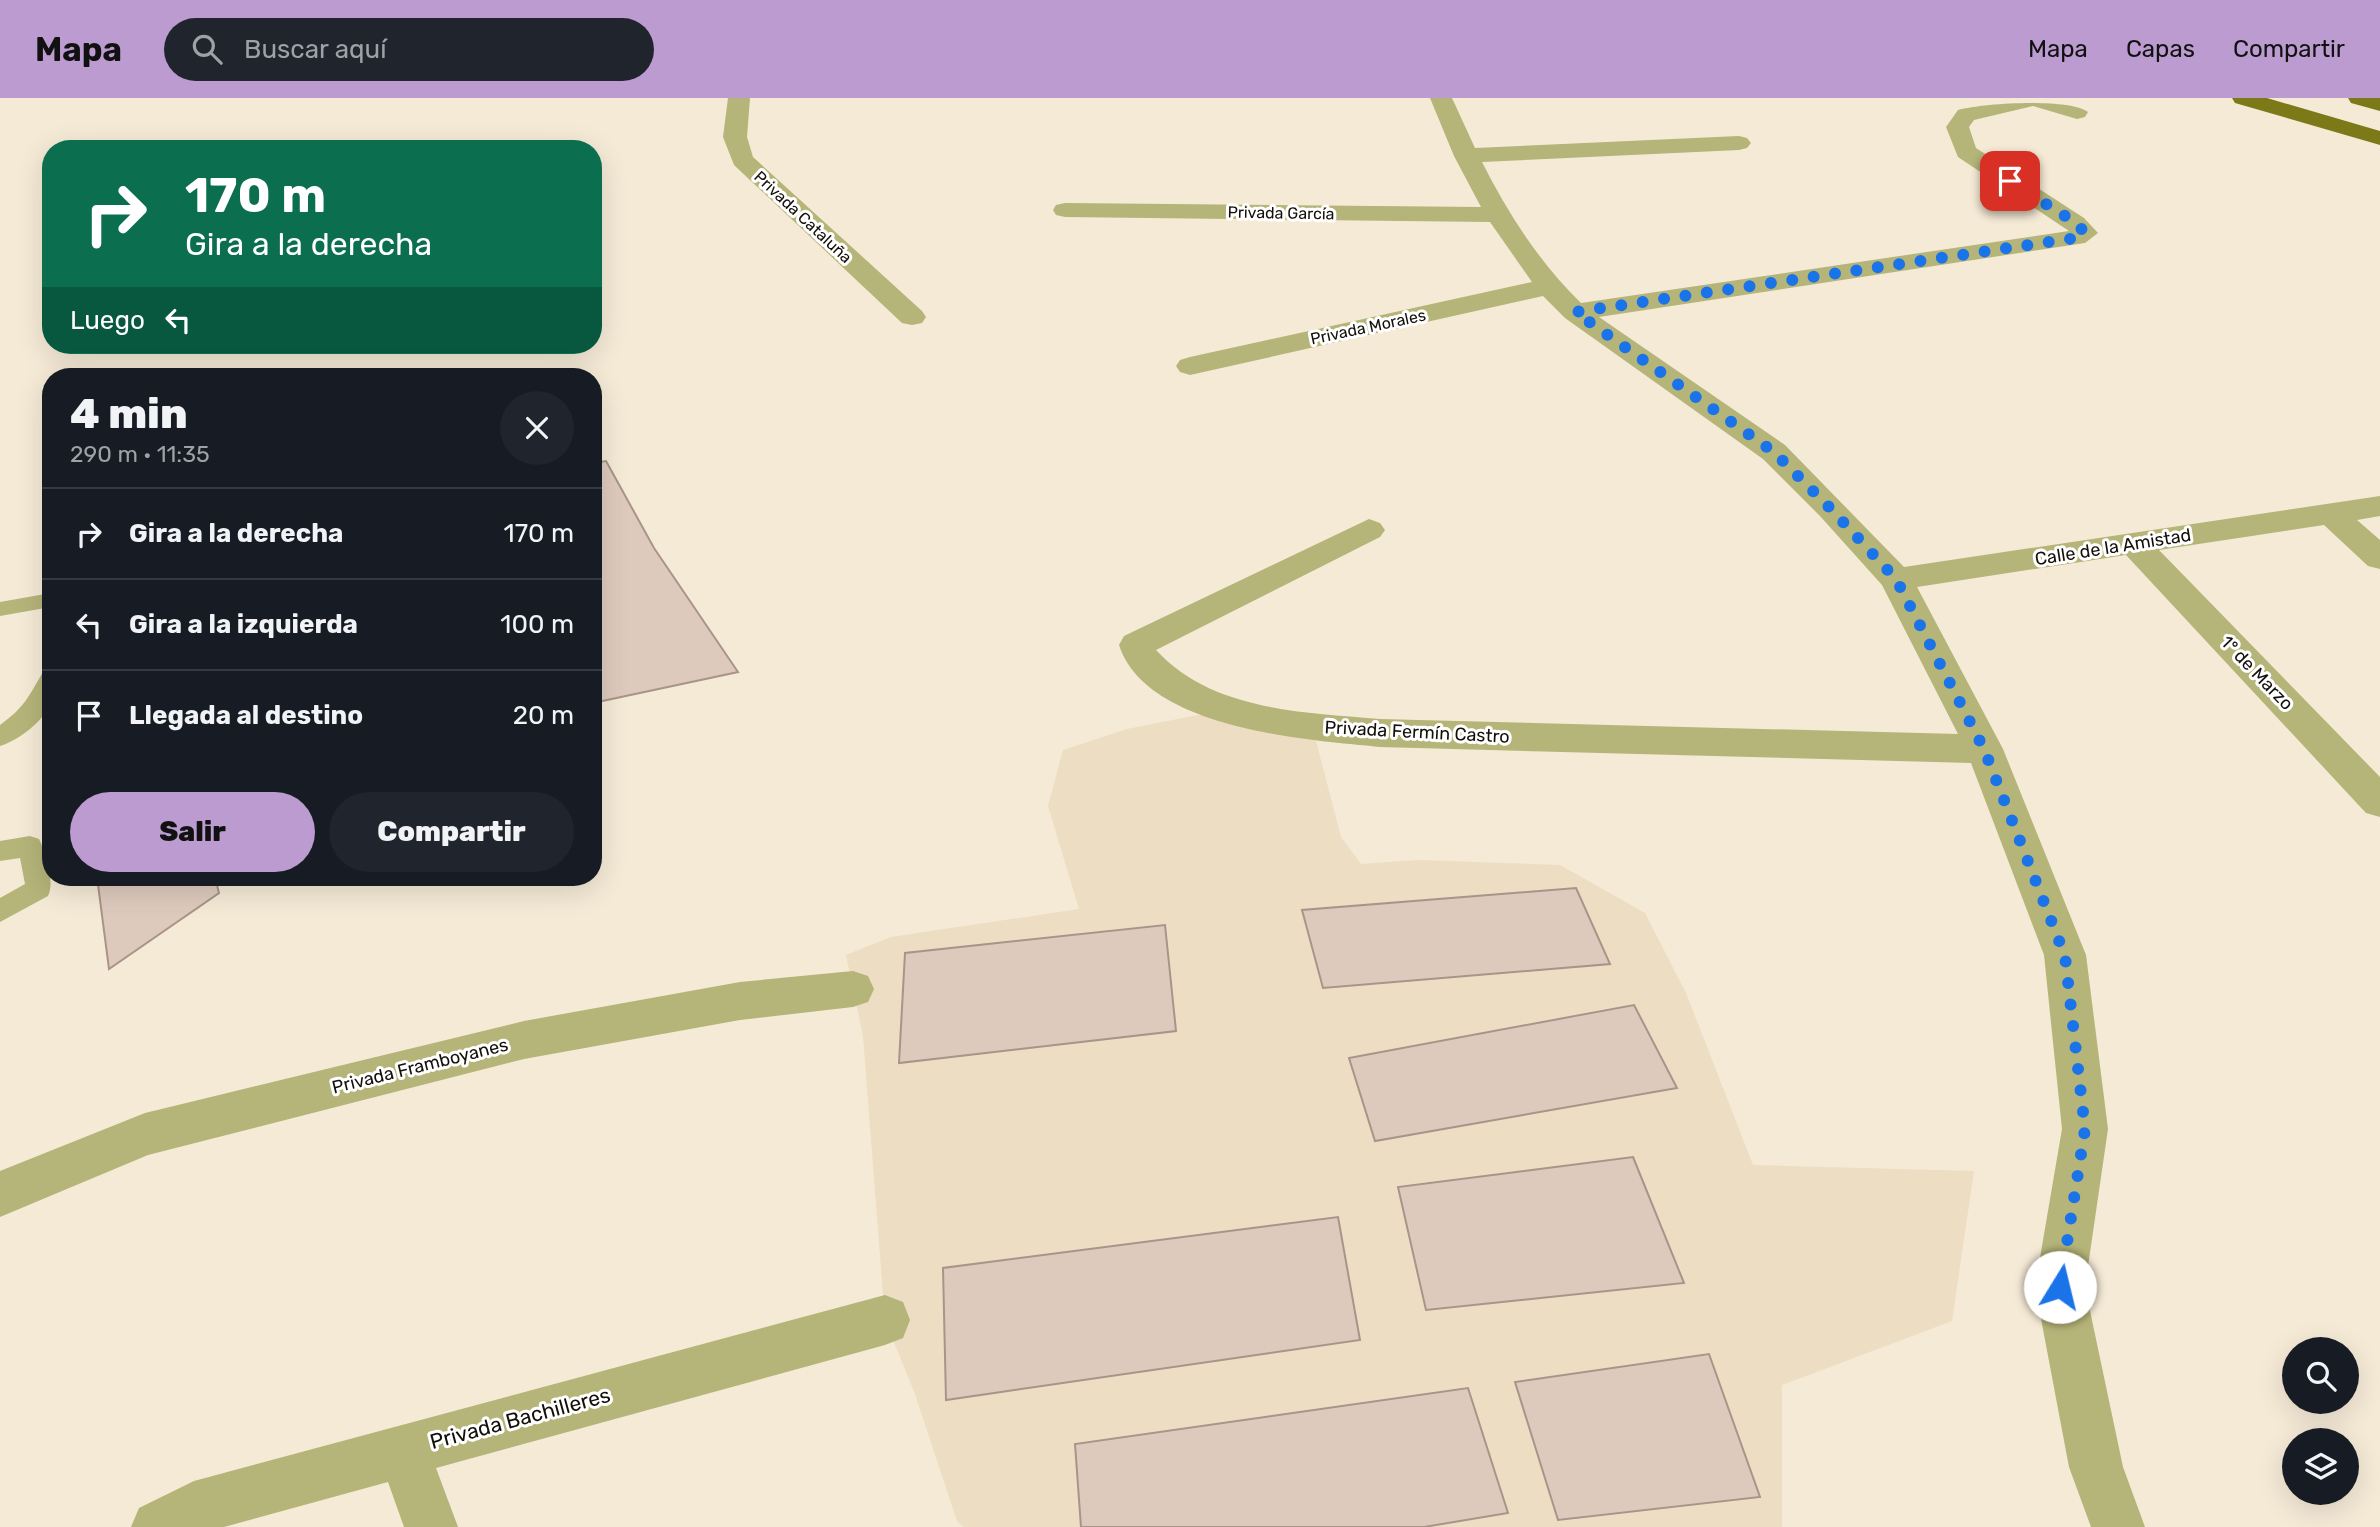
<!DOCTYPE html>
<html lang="es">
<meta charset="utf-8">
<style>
:root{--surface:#171b24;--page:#20242c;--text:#f1f3f6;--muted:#9ea1a6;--line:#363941;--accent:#bb9bd0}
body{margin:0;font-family:Rubik,sans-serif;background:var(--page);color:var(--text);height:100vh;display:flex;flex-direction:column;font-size:26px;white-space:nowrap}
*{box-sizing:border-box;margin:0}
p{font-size:23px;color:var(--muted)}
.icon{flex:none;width:38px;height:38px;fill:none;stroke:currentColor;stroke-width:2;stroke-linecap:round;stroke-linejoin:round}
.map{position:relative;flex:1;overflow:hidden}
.details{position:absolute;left:42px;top:270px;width:560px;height:518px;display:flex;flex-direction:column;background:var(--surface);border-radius:28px;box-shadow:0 7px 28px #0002}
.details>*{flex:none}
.guide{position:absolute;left:42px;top:42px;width:560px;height:214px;border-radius:28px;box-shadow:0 7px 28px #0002;background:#0b6e4f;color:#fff;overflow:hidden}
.tools{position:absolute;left:2282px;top:1239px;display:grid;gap:14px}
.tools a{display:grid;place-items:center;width:77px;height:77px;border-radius:50%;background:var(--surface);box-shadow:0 7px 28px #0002;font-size:35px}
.pin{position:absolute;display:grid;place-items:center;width:60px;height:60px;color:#fff;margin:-30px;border-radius:14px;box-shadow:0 4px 10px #0006}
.me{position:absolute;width:77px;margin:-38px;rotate:9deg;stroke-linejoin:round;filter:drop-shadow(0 0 5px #0008)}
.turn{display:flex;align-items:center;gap:24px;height:147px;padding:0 28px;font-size:32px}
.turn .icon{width:91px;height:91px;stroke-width:2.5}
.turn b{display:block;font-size:49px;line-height:60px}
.then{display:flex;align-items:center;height:66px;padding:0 28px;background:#0003;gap:14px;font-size:26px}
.round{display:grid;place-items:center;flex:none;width:74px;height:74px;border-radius:37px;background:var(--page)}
.headline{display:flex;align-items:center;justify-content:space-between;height:119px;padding:0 28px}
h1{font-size:42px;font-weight:800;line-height:52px}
.button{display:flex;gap:14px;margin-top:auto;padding:14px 28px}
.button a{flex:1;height:80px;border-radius:42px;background:var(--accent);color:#111;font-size:28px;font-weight:800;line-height:80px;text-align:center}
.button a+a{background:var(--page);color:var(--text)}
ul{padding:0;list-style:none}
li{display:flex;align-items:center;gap:21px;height:91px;padding:0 28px;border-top:2px solid var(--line)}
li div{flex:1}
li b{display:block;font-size:26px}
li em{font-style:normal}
header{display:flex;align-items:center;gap:42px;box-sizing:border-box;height:98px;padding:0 35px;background:var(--accent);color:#111}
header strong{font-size:33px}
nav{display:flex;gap:38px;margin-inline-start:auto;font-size:24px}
.search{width:490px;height:63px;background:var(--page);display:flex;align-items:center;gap:18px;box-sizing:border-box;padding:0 24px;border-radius:38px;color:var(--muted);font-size:26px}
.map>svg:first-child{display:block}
.built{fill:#ecddc3}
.building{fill:#decabd;stroke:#a89589;stroke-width:2}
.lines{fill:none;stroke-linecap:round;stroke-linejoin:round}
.service{fill:#b5b479;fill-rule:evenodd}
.minor{fill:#b5b479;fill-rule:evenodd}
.trunk{fill:#7c7a18;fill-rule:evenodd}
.route{stroke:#1a73e8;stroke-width:12;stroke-dasharray:0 21.6}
.labels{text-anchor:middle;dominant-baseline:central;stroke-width:6;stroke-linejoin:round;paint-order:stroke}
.far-street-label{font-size:16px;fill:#130f09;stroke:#fff}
.street-label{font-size:18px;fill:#130f09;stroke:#fff}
.near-street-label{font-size:21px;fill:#130f09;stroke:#fff}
</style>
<header>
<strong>Mapa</strong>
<div class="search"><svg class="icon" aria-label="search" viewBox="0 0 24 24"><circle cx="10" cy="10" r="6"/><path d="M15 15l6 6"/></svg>Buscar aquí</div>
<nav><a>Mapa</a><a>Capas</a><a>Compartir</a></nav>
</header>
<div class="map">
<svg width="2380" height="1429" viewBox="0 0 2380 1429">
<rect width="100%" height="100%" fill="#f5ead6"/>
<path class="built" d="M1203,616l112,23 26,100 20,27 57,-4 142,5 85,48 41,80 67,172 221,6 -22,150 -170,64v142h-818l-7,-6 -42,-127 -30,-74 -22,-284 -17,-81 45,-18 188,-28 -31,-103 15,-56 64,-21z"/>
<path class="building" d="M606,363l48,87 84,124 -145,31v-240z
M97,779h118l4,16 -110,76z
M1576,790l34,76 -287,24 -21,-78z
M1165,827l11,106 -277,32 6,-110z
M1634,907l43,83 -302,53 -26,-83z
M1633,1059l51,126 -258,27 -28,-123z
M1338,1119l22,123 -414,60 -3,-132z
M1709,1256l51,143 -202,23 -43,-138z
M1468,1290l40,125 -84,14h-343l-6,-83z"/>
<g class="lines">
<path class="service" d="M51,495v14l-51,9v-14z
M51,572c0,10 2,24 -1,33 -5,18 -33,38 -50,43v-21c24,-17 29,-29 43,-53z
M30,738l9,3c7,14 16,44 9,57l-48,26v-24l25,-14 -5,-26 -20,3v-20z"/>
<path class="minor" d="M728,0h22l-3,39 6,20 169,154 4,6 -4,6 -10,2 -10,-2 -168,-158 -11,-28z
M1430,0h22l23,50 264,-12 8,2 4,5 -4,5 -8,2 -257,12c27,53 57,100 99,141l488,-72 -111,-74 -12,-30 12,-17c27,-7 111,-12 130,2l-3,5 -8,2 -44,-13 -59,14 -5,7 7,21 108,70 14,15 -13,10 -486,74 186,128 119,122 476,-71v20l-23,4 23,20v29l-12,-3 -44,-41 -165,25 221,227v40l-14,-4 -240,-258 -209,32 86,162 83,206 22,174 -23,158 38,180 22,60h-54l-22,-60 -34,-180 27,-158 -18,-174 -73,-192 -591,-16c-73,-7 -234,-18 -261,-102l5,-9 245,-117 11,4 5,7 -5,7 -224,113c56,61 146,62 224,69l578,15 -76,-149 -62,-69 -57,-57 -198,-141 -22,-22 -353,79 -10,-3 -4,-6 4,-6 10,-3 342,-75 -42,-60 -425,-5 -9,-2 -3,-5 3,-5 9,-2 416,4 -27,-51z
M853,873l15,5 6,13 -6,13 -15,5 -113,13 -216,39 -376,96 -148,62v-46l145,-58 379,-92 216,-39z
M885,1197l18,7 7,18 -7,18 -18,7 -449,123 22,59h-54l-16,-45 -164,45h-93l8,-19 55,-27z"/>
<path class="trunk" d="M2232,0h35l113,33v14l-145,-42z
M2348,0h32v13l-29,-8z"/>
</g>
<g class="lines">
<path class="route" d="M2010,83l66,42 9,10 -9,5 -501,74 199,140 57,57 65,70 88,170 81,207 20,173 -25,158"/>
</g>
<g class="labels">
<g class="far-street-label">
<text transform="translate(1281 115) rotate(1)">Privada García</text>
<text transform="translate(803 119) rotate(43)">Privada Cataluña</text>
<text transform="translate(1368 229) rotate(-12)">Privada Morales</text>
</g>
<g class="street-label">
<text transform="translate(2113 449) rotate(-9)">Calle de la Amistad</text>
<text transform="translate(2257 575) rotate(46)">1° de Marzo</text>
<text transform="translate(1417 634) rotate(3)">Privada Fermín Castro</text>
<text transform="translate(420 968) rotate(-14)">Privada Framboyanes</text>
</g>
<g class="near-street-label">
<text transform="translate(520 1320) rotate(-15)">Privada Bachilleres</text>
</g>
</g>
</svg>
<div class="tools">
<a><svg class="icon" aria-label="search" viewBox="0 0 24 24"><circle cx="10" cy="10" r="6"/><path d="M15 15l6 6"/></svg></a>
<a><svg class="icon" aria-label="layers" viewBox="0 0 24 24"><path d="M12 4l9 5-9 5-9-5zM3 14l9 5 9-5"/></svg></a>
</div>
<div class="pin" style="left:2010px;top:83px;background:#d93025"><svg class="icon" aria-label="arrive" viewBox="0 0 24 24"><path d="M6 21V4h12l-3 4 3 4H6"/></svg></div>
<svg class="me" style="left:2060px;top:1189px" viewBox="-20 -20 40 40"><circle r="19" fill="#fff"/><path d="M0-13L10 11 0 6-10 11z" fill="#1a73e8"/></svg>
<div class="guide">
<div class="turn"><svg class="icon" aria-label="right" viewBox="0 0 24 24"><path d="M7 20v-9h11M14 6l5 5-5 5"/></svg><div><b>170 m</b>Gira a la derecha</div></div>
<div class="then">Luego<svg class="icon" aria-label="left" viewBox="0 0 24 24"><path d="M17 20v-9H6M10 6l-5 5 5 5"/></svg></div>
</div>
<section class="details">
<div class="headline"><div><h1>4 min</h1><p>290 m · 11:35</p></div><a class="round"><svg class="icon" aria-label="close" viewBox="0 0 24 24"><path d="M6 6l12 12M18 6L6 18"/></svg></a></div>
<ul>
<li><svg class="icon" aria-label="right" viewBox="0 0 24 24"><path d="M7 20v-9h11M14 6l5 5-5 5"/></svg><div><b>Gira a la derecha</b></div><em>170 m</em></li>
<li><svg class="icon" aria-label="left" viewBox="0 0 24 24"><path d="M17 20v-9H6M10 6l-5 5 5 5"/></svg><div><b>Gira a la izquierda</b></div><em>100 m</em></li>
<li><svg class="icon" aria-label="arrive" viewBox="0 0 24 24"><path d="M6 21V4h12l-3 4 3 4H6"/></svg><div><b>Llegada al destino</b></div><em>20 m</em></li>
</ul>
<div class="button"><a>Salir</a><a>Compartir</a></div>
</section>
</div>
